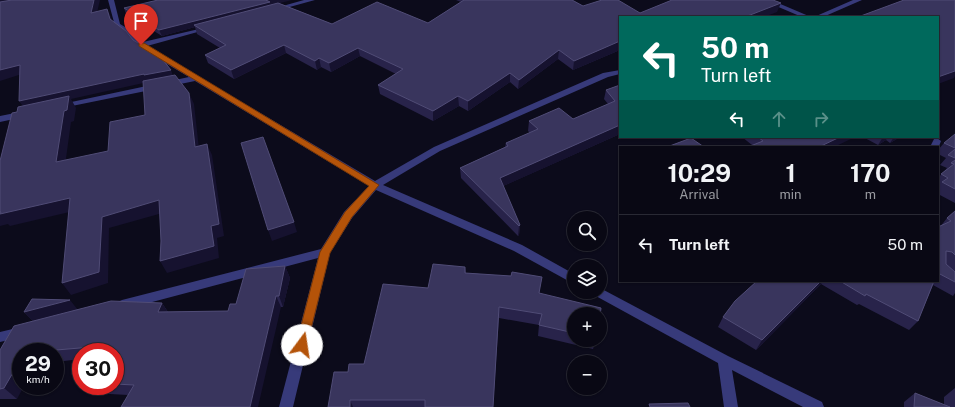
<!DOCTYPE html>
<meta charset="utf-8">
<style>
:root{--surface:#090814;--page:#171622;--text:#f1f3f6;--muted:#999aa0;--line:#292934}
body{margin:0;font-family:"Public Sans",sans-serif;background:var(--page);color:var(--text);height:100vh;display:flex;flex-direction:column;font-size:15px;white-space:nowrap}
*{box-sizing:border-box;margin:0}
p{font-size:13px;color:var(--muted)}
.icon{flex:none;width:22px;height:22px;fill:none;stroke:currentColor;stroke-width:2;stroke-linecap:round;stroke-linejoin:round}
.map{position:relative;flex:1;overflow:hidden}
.drawer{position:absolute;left:619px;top:146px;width:320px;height:136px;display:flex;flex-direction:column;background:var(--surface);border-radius:0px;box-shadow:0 1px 3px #0004,0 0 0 1px var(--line)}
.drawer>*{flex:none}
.banner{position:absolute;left:619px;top:16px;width:320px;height:122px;border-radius:0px;box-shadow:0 1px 3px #0004,0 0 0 1px var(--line);background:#00695c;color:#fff;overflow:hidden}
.buttons{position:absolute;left:567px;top:211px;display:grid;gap:8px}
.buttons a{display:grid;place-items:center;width:40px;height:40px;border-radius:50%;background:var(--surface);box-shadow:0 1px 3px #0004,0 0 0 1px var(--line);font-size:20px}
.speed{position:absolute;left:12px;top:343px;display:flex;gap:8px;font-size:20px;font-weight:700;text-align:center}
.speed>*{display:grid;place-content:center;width:52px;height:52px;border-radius:50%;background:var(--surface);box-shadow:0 1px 3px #0004,0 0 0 1px var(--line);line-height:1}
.speed small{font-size:10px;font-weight:400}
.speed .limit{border:6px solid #d22;background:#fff;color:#111}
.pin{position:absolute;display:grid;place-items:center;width:34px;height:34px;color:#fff;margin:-41px -17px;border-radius:50% 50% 50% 0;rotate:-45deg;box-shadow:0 0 4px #0007}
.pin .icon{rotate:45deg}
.me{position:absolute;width:44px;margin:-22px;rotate:14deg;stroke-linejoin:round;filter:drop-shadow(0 0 3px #0008)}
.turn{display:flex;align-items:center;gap:14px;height:84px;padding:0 16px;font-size:18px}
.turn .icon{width:52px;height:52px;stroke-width:2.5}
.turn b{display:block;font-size:28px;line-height:34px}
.lanes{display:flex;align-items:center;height:38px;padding:0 16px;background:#0003;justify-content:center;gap:20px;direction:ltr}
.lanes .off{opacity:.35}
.eta{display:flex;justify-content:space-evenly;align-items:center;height:68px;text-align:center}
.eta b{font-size:24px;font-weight:700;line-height:28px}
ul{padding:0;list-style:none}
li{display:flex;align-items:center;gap:12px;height:60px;padding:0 16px;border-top:1px solid var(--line)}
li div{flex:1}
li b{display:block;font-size:15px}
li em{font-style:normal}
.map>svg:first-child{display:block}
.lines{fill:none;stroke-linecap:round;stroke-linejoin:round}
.street{fill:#373a7a;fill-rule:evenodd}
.wall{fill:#28234a}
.shaded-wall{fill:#16122f}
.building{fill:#39355d;stroke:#504c76}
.route{fill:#b45309;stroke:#753606}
</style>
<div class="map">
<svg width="955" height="407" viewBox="0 0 955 407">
<rect width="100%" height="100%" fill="#0c0b1b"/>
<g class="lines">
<path class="street" d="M108,0h6l6,24 17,10 6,8 69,-16v2l-65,18 228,135 59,-34 169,-74 17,-3v4l-12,3 -168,74 -57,34 139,60 52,29v10l-60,-33 -138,-61 -24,28 -22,35 -37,154h-14l39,-149 -196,52 -4,-2 -2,-3 2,-3 4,-2 199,-51 23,-37 25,-26 -174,-105 -133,27h-3l-1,-2 4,-2 127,-27 -51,-30 -7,-9 -16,-12z
M304,0h11l-40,11 -3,-2z
M762,0h9l40,17h-9z
M853,0h9l-39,17h-9z
M25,111l3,1 1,2 -1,2 -28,6v-6z
M937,138l4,3 -3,8v-2h-8l4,-8z
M600,288l128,68 94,46 2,5h-21l-71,-37 6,37h-14l-6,-44 -124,-68 -2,-3h8z
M21,327l4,1 2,4 -2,4 -25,6v-10z"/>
</g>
<path class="wall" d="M456,0h116l11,6 57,7 137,-1 -157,5v33l-47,20 -15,-11 -40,30 -8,-7 -42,29 -9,-5 -26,15 -53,-27 -2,-9 18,-11 -36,-18 -29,16 -10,-5 -4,3 -31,-17 -52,26 -26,-16 -3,-8 15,-7 -23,-14 -2,-7 -33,9 -36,-22 -2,-6 155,-5 53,21 96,-1 33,-21z
M620,85v49l-117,52 17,39 -1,10 -1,1 -57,-58 -1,-10 45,-21 1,-4 24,-10 -2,-2 1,-10 44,-2 35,-15 -4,-5 2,-9z
M955,134v69l-17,-9v-16l9,-10 -7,-3 6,-7 -8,-4v-4l6,-7z
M742,137h113l-103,8z
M863,137h37l-10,6 -4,-3 -8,5z
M955,211v82l-2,3 -20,-11 -15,36 -9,9 -50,-26 -2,1 -36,-21 -65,66 -38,-23 5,-10 34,-36h181v-54h2l7,-9z
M285,266l5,12 -7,29h-2l-153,88 -36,-2 -7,-7h30v-34h-34v7l-26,3v-10h-34l-4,47h-17v-49l33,-29 -9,-9 54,-2 84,-7 6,9 60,-1 8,-7z
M465,267l1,6 45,3 31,1 -3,16 35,21v26h22l-3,9 -55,-13 1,-11 -40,-7 -6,89h-165l20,-35 16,-8 64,-76z
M955,388v19h-51v-5l11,-9 29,12v-8z"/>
<path class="shaded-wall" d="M0,0h22l-22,3z
M94,0h6l-5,21 -4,-8z
M266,0h26l-98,25 1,2 -33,9 -3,-6z
M781,3l-4,9 -13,5h-19z
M107,9l4,8 3,10 -4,-8z
M620,41v9l-47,20 1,-9z
M284,45l2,8 -52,26 -3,-9z
M358,48l2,8 -29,16 -2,-9z
M559,50l-1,9 -40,30 1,-9z
M319,58l2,9 -4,3 -2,-9z
M20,65l5,8 -25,8v-11z
M171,70l3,9 -26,3 -77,17 5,9 -2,13 -3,1 -7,51 -8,-11 -31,-53 -6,-8 125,-27z
M955,71v5l-1,2 -16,6v-7z
M510,73v9l-42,29v-10z
M189,93l5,11 6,54 -5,-11z
M458,96l1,10 -26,15v-10z
M620,125v9l-121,54 1,-10z
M840,137h15l-21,10h-15z
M883,137h5l-2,3 -8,5z
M894,137h6l-10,6z
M207,144l5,11 12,81 -7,2 2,20 -52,15 -7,-12 51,-35z
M70,198l8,12 -68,16 -2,-2 -8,2v-14z
M159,200l7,12 -57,16 -1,55 -37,12 -9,-12 40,-66z
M294,222l3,10 -25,9 -4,-11z
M520,225l-1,10 -1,1 1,-10z
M285,266l5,12 -7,29 -4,-11z
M821,281h2l-2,3 -65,66 6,-10z
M276,296l5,11 -23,100h-8z
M70,300l8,10 -44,12 -10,-10z
M162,303l7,11 -11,-2z
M21,359v27h3l-7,13 -13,-11z
M350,400l3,7h-3z"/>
<path class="building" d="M12,0h82l-3,13 16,-4 3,10 16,12 7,9 26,15 12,15 -27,5v-1l-125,27 1,-36 -20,5v-68z
M158,0h109h-1l4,2 -111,28 -35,-22z
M464,0h108l11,6 19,-6h16l22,13 32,-13h101l8,3 -36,14h-125v24l-46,20 -15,-11 -40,30 -9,-7 -42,28 -10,-5 -25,15 -55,-26 25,-16 -45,-21 -29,15 -10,-5 -4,3 -31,-16 -53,25 -26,-15 21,-10 -32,-20 84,-22 54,21 45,-22 51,21z
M904,0h51v71l-17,6v-60h-80z
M175,75l14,18 6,54 12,-3 12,80 -8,2 3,20 -54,15 1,-20 -2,-41 -57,17 -3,55 -37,11 8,-85 -70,16 1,-2h-1v-51l12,-48 5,-1 1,-5 51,-11 -2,14 -3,1 -8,51 52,-11 2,-29 35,-7 -2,-34z
M620,85v40l-120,53 20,47 -1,1 -59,-58 48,-22 -2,-3 32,-14 -9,-8 30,-13 14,11 42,-18 -9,-11z
M955,134v14l-11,-5z
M263,137l31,85 -26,8 -27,-87z
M758,137h82l-21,10h-71l15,-6z
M691,138l13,9h-37z
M955,149v9l-7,-3z
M955,160v29l-13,-7 6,-4 -7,-4 13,-10 -3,-1z
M955,211v44l-3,-3 -6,-1v13l9,8v10l-17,-9v-46l13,-6 -4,-3z
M433,264l32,3v6l46,3 1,-4 30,5 -3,16 62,15 -1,8v-2h-26v19l-35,-8 3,-11 -43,-7 -6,100h-68v-7h-75v7h-22l6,-35h14l1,-8h15l19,-80 45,4z
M285,266l-6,30h-3l-26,111h-129l13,-22 -19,-1v-32h-16l4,-6 -70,6h-12v7l-17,29 -4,1v-39l14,-24 97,-25 51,2 -4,9 70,-1 2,-7h6l10,-35z
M757,281h64l-59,59 -39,-23 12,-16z
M840,281h94l-16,40 -52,-27 -1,2z
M32,299l38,1 -46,12z
M915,393l35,14h-36z
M688,403l2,4h-40l-1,-3z"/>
<path class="route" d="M139,43h5l235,142 -27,32 -22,36 -24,96 -4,1 -5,-1 -1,-4 24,-93 25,-40 24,-26 -230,-140z"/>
</svg>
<div class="buttons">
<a><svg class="icon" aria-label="search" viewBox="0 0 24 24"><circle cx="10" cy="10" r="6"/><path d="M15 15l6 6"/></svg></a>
<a><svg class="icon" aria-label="layers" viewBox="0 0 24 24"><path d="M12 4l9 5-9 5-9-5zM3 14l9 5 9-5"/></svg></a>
<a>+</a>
<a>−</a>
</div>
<div class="speed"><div>29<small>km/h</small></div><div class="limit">30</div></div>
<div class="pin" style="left:141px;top:45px;background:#d93025"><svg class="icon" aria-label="arrive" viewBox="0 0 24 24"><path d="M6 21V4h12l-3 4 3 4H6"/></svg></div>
<svg class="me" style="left:302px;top:345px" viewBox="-20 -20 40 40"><circle r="19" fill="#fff"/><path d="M0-13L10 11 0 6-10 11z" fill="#b45309"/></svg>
<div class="banner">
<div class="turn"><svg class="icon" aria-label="left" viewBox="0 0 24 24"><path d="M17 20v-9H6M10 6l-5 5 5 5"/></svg><div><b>50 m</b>Turn left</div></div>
<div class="lanes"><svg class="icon" aria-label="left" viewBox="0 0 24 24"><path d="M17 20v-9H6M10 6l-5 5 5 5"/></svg><svg class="icon off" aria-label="ahead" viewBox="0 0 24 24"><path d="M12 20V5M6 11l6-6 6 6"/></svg><svg class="icon off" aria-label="right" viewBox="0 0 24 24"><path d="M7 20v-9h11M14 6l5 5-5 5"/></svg></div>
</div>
<section class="drawer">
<div class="eta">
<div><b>10:29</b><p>Arrival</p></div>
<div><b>1</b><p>min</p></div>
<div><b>170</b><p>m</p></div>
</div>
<ul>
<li><svg class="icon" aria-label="left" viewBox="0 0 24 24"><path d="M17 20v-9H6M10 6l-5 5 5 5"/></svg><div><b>Turn left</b></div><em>50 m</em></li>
</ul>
</section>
</div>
